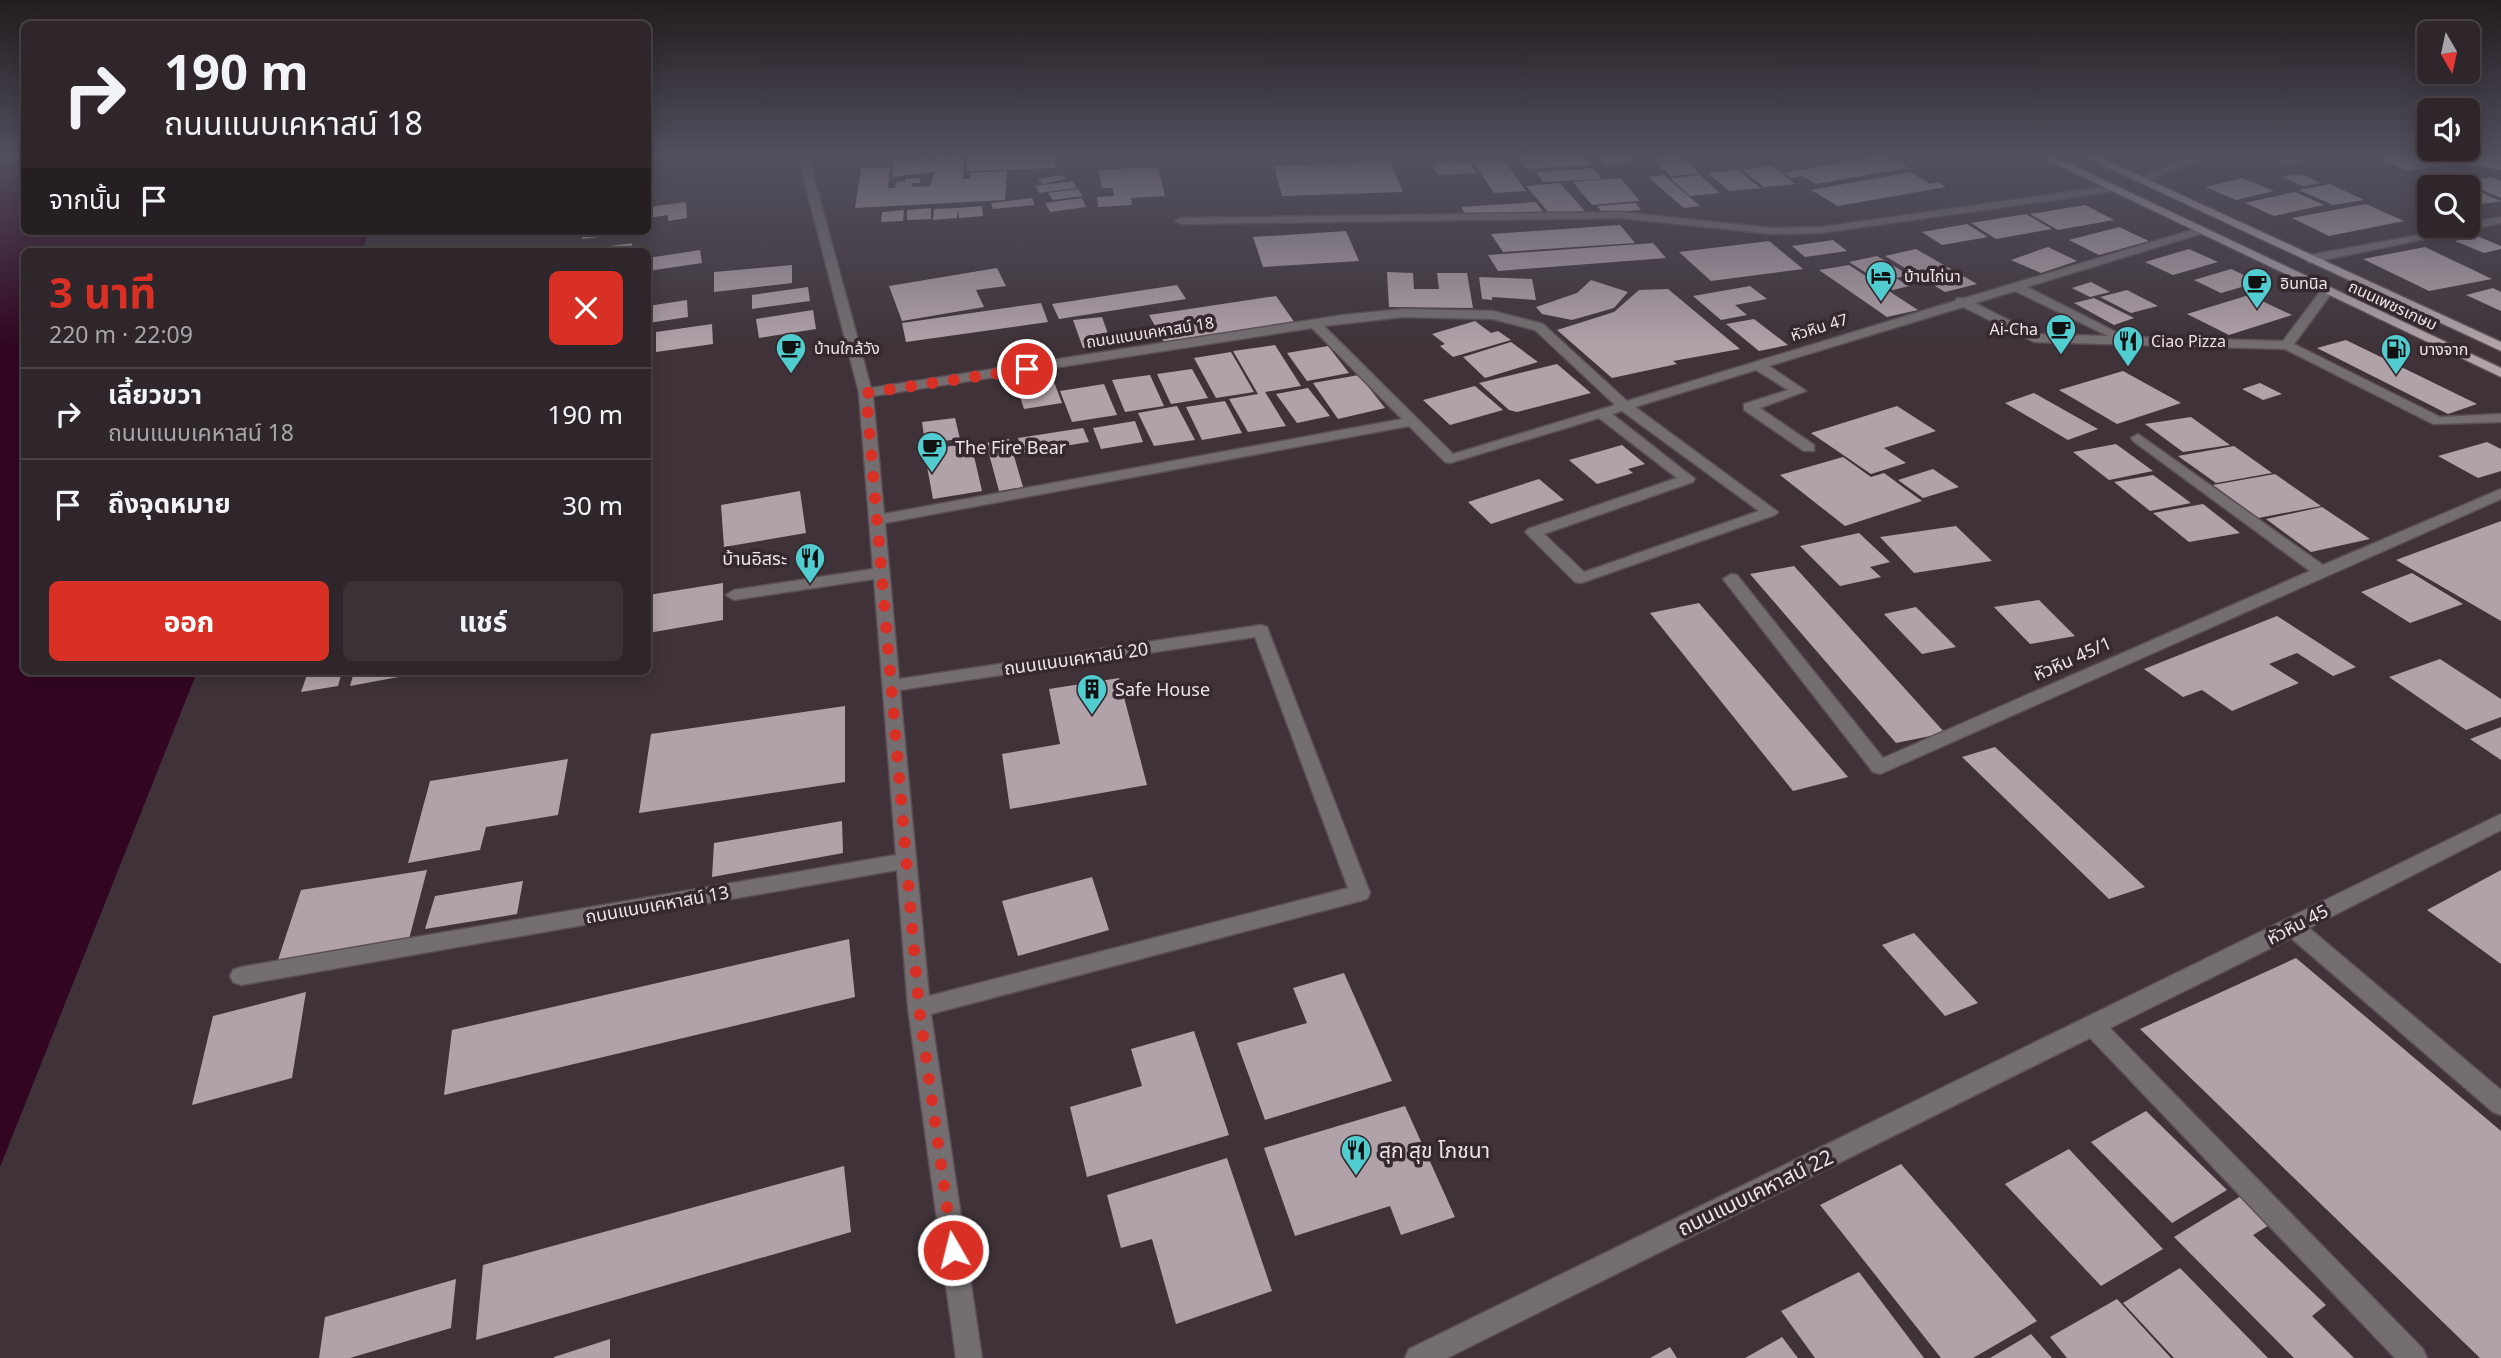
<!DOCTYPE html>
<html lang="th">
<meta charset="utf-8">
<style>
:root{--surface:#2f262b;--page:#3b3237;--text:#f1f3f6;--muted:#a7a5a9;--line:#4a4347;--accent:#d93025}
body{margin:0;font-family:"Noto Sans","Noto Sans Thai",sans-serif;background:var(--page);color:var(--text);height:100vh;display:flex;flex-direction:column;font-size:26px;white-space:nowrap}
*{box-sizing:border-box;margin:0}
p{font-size:23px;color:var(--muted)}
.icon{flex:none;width:38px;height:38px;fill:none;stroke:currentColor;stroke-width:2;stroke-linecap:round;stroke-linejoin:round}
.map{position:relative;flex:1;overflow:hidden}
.details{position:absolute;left:21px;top:248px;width:630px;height:427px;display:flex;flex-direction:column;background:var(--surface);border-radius:10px;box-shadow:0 4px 18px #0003,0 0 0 2px var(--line)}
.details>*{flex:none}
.banner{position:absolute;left:21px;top:21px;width:630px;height:214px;border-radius:10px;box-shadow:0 4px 18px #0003,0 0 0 2px var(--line);background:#2f262b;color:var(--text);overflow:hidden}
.needle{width:46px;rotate:171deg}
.fabs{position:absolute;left:2417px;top:21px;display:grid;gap:14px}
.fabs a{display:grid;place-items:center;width:63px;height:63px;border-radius:10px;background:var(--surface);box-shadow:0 4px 18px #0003,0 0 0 2px var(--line);font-size:35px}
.pin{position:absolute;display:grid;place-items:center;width:60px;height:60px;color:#fff;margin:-30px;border:4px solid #fff;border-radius:50%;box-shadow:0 2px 7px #0007}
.me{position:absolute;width:77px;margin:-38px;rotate:352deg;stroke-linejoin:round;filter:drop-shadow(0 0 5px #0008)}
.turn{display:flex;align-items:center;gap:24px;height:147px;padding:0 28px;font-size:32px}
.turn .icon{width:91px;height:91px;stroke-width:2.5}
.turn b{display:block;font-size:49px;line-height:60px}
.then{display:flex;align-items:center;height:66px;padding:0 28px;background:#0003;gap:14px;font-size:26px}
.round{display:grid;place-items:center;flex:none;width:74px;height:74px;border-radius:10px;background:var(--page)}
.headline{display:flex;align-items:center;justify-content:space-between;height:119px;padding:0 28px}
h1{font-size:42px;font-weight:700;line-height:52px;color:var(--accent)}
.button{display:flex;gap:14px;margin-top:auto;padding:14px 28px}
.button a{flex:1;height:80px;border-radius:10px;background:var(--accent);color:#fff;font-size:28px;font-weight:700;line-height:80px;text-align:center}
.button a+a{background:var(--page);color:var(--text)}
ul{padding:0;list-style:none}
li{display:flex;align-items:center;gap:21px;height:91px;padding:0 28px;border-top:2px solid var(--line)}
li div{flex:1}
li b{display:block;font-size:26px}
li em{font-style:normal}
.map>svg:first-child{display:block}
.water{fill:#320621}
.building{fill:#b1a2a9}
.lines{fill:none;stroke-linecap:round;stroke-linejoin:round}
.minor-casing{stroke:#5b4f55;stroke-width:3}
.major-casing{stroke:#5b4f55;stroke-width:3}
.minor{fill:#746e71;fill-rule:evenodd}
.major{fill:#b0a3a9;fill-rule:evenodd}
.route{stroke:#d93025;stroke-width:12;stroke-dasharray:0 21.6}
.labels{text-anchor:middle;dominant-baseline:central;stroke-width:7;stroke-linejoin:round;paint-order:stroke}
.far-poi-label{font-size:16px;fill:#ece4e8;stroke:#35292f;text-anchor:start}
.far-street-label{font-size:16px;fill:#ece4e8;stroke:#35292f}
.poi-label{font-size:18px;fill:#ece4e8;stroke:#35292f;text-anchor:start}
.street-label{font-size:18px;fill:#ece4e8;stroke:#35292f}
.near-poi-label{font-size:21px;fill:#ece4e8;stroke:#35292f;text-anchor:start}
.near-street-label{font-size:21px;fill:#ece4e8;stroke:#35292f}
</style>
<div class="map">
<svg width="2501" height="1358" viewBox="0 0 2501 1358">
<rect width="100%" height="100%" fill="#3f3339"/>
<path class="water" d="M0,156h24v75h345l-7,21h-338v420h173l-197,495z"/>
<path class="building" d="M985,156h71l-1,12 -89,3 2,-14z
M1516,156h68l8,9 -66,4z
M1597,156h35l6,5 -32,4z
M1681,156l19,18 -29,2 -20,-18z
M1880,156h8l21,12 -93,16 -14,-8 -11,2 -7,-5z
M2395,156h38l19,8 -44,7 -29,-12z
M2442,156h52l7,3v11l-42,-7z
M964,157l-1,22h7l1,-6 36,-2 -2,29 -150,8 6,-40 29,-1 -2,21h7l1,-6 8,-1 1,3v-5l15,-1v5h-7l-1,4 18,-1 5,-14 -43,5 3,-17z
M1504,160l22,31 -32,2 -21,-31z
M1391,162l12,30 -121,4 -8,-30z
M1469,162l8,11 -39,2 -6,-11z
M1772,166l23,18 -31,3 -22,-17z
M1158,167l7,29 -34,2 1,7 -34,2 -1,-10 17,-1 -1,-8h-11l-3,-18z
M1593,168l8,11 -58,3 -7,-10z
M1738,170l23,18 -32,3 -21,-18z
M1910,172l20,12 8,-2 8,5 -108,19 -27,-16z
M2300,174l21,9 -18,3 -21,-9z
M1062,175l4,4 -24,5 -4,-5z
M1664,175l36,31 -16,2 -36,-31z
M1700,175l20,18 -30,3 -20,-18z
M2491,177l10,4v17l-38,-16z
M1620,178l20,23 -48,4 -19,-23z
M2242,178l32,13 -38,9 -31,-13z
M1072,181l5,7 -38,5 -4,-7z
M1560,183l25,28 -35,3 -24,-28z
M2330,184l34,16 -31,5 -34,-15z
M2461,184l40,17 -18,3 -15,-6v-11h-17z
M1078,189l5,7 -30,4 -5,-7z
M2295,192l29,13 -50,11 -29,-13z
M1032,198l3,7 -42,4 -2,-6z
M1082,198l4,9 -36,5 -5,-9z
M686,202l1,16 -19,3v-6l-20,3v-11z
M1536,202l8,11 -76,5 -7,-11z
M1636,203l5,7 -38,3 -6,-7z
M2366,204l38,17 -75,15 -37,-18z
M2085,205l29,15 -56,10 -28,-16z
M982,206l1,10 -24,2 -1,-10z
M931,208v11l-24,1v-10z
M958,208l-1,10 -24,2 1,-11z
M904,210l-1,11 -22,1 1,-10z
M2026,214l26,15 -56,10 -25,-16z
M1967,224l21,13 -46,8 -20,-13z
M1620,225l15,18 -132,9 -12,-18z
M2119,227l30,14 -50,14 -30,-15z
M583,231h50v2l-51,6z
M1346,231l13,30 -96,6 -10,-30z
M2477,236l24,10v3l-17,4 -29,-12z
M1833,240l14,11 -42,6 -13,-11z
M1769,241l34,28 -92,12 -32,-29z
M632,243v9h-52v-2z
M1653,243l13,15 -168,13 -10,-16z
M2048,247l29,14 -36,12 -30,-13z
M2425,247l67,32 -63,12 -66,-32z
M1916,249l61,35 -32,8 -60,-36z
M2189,249l29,13 -45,13 -28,-13z
M700,250l2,13 -54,8v-13z
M1877,256l32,19 -13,3 13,8 -16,4 -44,-28z
M792,265v18l-78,9v-20z
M1849,265l69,45 -31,7 -68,-47z
M997,268l9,18 -30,4 8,17 -82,14 -13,-35z
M2231,269l28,13 -38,11 -27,-13z
M1387,272l26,1 1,16h25l-2,-16h30l6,35 -84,-1z
M1479,277l53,2 4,21 -44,-3v3l-10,-1z
M1591,280l37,12 -14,16 -42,12 -30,-6 -6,-7 41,-14z
M2091,282l19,10 -20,5 -18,-9z
M1177,285l9,14 -127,20 -7,-15z
M1750,286l17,13 -32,6 12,10 -26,5 -28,-24z
M808,287l2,14 -58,8v-14z
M2493,288l8,4v19l-35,-16z
M1668,289l72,60 -67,12 4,3 -65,14 -55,-48 57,-18 25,-22z
M2127,290l31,16 -27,7 -31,-16z
M2249,295l43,20 -63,20 -42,-21z
M1276,296l19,27 -130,21 -16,-29z
M2094,298l40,20 -20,7 -40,-22z
M687,300l1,17 -40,6v-17z
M1041,303l7,19 -142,20 -4,-19z
M813,310l3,19 -57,9 -3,-19z
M1102,317l10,28 -29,3 -10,-28z
M1754,319l34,26 -29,6 -33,-27z
M1475,321l16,12 7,-2 13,9 -58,17 -13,-11 5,-2 -13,-10z
M712,324l1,20 -57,8v-20z
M2346,340l131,64 -29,10 -131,-66z
M1511,342l27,20 -53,16 -22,-21z
M1275,345l26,41 -36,6 21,34 -38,6 -19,-33 29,-5 -25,-43z
M1328,346l21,27 -42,8 -20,-28z
M1231,352l23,40 -38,6 -22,-40z
M1557,364l34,29 -74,19 -8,-2 -30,-27z
M1192,369l16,29 -37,6 -14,-30z
M2123,371l58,32 -64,21 -58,-34z
M1150,375l14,31 -39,6 -13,-32z
M1359,375l26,33 -47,11 -25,-36z
M1054,382l8,21 -38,6 -7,-22z
M2260,383l22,11 -19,6 -21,-11z
M1104,384l13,31 -45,7 -12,-31z
M1475,386l28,24 -53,15 -27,-25z
M1308,388l22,28 -33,7 -21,-29z
M2034,393l64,36 -30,11 -63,-37z
M1225,401l17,32 -40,7 -16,-33z
M1177,406l18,34 -41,6 -16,-33z
M1897,406l39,25 -52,17 22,15 -35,11 -60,-41z
M648,415h5l-1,34 -4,1z
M2191,417l39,28 -47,7 -38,-28z
M955,418l5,21 -35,4 -3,-21z
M1135,421l8,21 -42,7 -8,-21z
M1083,428l6,14 -67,11 -4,-15z
M1009,439l14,48 -24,4 -13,-48z
M2487,442l14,7v22l-23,7 -40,-22z
M971,443l11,48 -49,8 -9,-49z
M2116,444l37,27 -44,9 -36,-28z
M1622,445l23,19 -17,5 5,4 -36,11 -28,-24z
M2234,446l38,27 -56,10 -38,-27z
M1843,457l28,20 13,-4 38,28 -77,25 -65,-51z
M1933,469l26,18 -36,11 -25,-18z
M2275,474l46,32 -63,12 -45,-33z
M2153,475l38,28 -41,8 -36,-29z
M1539,479l25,21 -73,24 -23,-22z
M800,491l6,42 -82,14 -3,-42z
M2203,504l37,29 -51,9 -36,-29z
M2322,507l48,32 -59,13 -45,-33z
M2501,521v100l-105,-61z
M1956,526l36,35 -78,12 -34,-36z
M1859,533l31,29 -20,5 11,10 -41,9 -40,-40z
M1794,566l151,167 -49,10 -146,-169z
M2412,573l51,31 -53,19 -49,-31z
M723,583v37l-75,13v-38z
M2039,600l36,36 -45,8 -36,-37z
M1699,603l149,174 -55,14 -143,-178z
M1916,607l40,40 -34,7 -38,-40z
M2277,616l79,51 -23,9 -36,-23 -28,11 30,19 -67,28 -30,-21 -19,7 -39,-28z
M2440,659l61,40v18l-35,13 -77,-53z
M308,672h34l-4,14 -37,6z
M354,672h66v1l-70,13z
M1119,678l28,107 -137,24 -8,-55 58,-10 -11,-55z
M845,706v76l-206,31 12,-79z
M2501,727v33l-31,-21z
M1995,747l150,140 -36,12 -147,-142z
M568,759l-10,56 -72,12 -6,23 -72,13 22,-82z
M842,821l1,32 -131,24 2,-34z
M427,870l-19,73 -132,23 25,-76z
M2501,870v94l-74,-54z
M1092,877l17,53 -91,26 -16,-55z
M523,881l-6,33 -92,15 10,-33z
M1914,933l64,70 -33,13 -63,-71z
M849,939l6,58 -411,98 8,-65z
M2296,958l205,173v227h-21l-340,-329z
M1344,973l48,108 -127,39 -28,-77 70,-20 -14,-35z
M306,992l-14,86 -100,27 21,-89z
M1194,1031l35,104 -142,42 -17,-70 72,-21 -11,-37z
M1405,1106l50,111 -54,18 -11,-29 -95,30 -31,-88z
M2146,1111l81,79 -55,33 -81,-81z
M2069,1149l94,100 -62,37 -96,-102z
M1227,1158l45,133 -96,33 -24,-85 -31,9 -14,-53z
M1901,1164l136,157 -64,37h-32l-121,-153z
M844,1166l7,66 -375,108 7,-75z
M2241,1196l30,28 -18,11 73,70 -14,11 42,42h-60l-120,-121z
M2180,1268l88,90h-94l-51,-55z
M1859,1272l65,86h-109l-34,-47z
M456,1279l-5,49 -101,30h-31l6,-41z
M2117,1299l54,59h-104l-17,-21z
M2031,1334l21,24h-62z
M1782,1337l16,21h-53z
M610,1339v19h-56v-1z
M1670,1347l7,11h-27z"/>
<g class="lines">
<g class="minor-casing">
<path id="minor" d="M798,156h10l63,232 472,-73 60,-6 90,2 50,13 84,77 328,-100 2,-3h8l234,-70 4,1v4l-176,54 99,50 157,4 40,-53h8l2,3 -39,53 146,73 61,-3v8l-68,2 -148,-75 -251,-7 -71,-35 -194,59 37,25 -46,17 54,37v6h-10l-60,-41v-6l44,-14 -32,-20 -121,37 143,105 -3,3 -194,68 -6,-1 -50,-50 3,-3 149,-51 -78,-60 -149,45 -5,-1 -36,-36 -524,97 14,156 362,-54 6,2 103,266 -3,6 -7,2 -429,113 51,344h-26l-48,-350 -11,-138 -656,115 -8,-3 -3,-6 3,-6 8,-3 655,-112 -22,-276 -140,21 -8,-5 8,-5 139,-21 -14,-176zM2015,291l93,45 -72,-2 -61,-31zM1403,317l90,2 42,11 80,75 -162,49 -129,-128zM1312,328l90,91 -518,95 -11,-118zM1622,411l137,100 -175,61 -40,-38 149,-52 2,-3 -83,-65zM1255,637l93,251 -419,108 -29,-306z
M2197,156h18l-33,10 -39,17 -9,-2 40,-19z
M2304,156h28l-48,9 -5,-3z
M2112,186l5,3 -1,2 -295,42 -49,1 -151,-16 -440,6 -6,-3 6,-3 440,-6 151,16 49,-1z
M2501,217v6l-191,40 -6,-4 6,-4 158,-29v-3z
M2138,434l185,131 178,-76v10l-621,275 -7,-2 -150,-193 8,-5 6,1 146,183 427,-187 -177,-130 -2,-3z
M2501,814v16l-192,98 192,162v25l-8,-3 -202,-174 -181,90 313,321 4,9h-32l-305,-320 -643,320h-42l4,-9z"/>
</g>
<g class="major-casing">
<path id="major" d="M2039,156h14l448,212v9z
M2083,156h14l404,186v9z"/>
</g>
<use href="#minor" class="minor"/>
<use href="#major" class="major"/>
</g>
<linearGradient id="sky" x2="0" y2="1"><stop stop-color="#231c1f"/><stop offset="0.45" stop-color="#52505f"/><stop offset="1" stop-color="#52505f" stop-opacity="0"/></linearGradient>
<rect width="2501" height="346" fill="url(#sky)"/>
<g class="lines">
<path class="route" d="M953,1250l-34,-242 -53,-615 161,-24"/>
</g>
<defs>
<g id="hotel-pin" transform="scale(1.575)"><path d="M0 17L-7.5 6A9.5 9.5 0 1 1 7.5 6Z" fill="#52cdcf" stroke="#35292f"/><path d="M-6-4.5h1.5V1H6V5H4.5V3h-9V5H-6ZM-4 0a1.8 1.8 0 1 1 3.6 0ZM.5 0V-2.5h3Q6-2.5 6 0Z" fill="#111"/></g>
<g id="cafe-pin" transform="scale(1.575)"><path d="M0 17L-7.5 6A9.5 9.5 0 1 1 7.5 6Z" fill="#52cdcf" stroke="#35292f"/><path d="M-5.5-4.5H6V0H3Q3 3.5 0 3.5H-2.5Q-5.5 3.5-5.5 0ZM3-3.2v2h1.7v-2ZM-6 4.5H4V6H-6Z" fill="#111"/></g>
<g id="restaurant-pin" transform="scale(1.575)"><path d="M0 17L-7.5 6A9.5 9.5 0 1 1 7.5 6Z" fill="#52cdcf" stroke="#35292f"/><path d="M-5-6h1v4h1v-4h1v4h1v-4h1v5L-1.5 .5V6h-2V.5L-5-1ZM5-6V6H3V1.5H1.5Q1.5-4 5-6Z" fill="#111"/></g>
<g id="fuel-pin" transform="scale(1.575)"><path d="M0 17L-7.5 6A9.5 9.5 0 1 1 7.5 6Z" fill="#52cdcf" stroke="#35292f"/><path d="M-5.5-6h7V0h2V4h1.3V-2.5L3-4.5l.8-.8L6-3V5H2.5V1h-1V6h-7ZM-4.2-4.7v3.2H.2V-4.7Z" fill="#111"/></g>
<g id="building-pin" transform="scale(1.575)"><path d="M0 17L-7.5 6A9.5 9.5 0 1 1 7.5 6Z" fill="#52cdcf" stroke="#35292f"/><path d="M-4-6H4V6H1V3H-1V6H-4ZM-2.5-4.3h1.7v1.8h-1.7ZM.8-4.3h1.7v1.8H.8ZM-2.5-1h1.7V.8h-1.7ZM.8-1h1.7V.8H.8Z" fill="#111"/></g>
</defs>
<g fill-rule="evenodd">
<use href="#hotel-pin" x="1881" y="276"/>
<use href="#cafe-pin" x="2257" y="283"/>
<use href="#cafe-pin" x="2061" y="329"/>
<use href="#restaurant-pin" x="2128" y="341"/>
<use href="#cafe-pin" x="791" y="348"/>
<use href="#fuel-pin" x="2396" y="349"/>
<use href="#cafe-pin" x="932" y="447"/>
<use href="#restaurant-pin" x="810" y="558"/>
<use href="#building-pin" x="1092" y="689"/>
<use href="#restaurant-pin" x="1356" y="1150"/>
</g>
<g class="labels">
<g class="far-poi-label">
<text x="1904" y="276">บ้านไก่นา</text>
<text x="2280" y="283">อินทนิล</text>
<text x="2038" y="329" text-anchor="end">Ai-Cha</text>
<text x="2151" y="341">Ciao Pizza</text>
<text x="814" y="348">บ้านใกล้วัง</text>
<text x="2419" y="349">บางจาก</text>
</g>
<g class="far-street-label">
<text transform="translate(2393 305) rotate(25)">ถนนเพชรเกษม</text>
<text transform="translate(1819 327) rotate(-17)">หัวหิน 47</text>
<text transform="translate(1150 332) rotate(-9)">ถนนแนบเคหาสน์ 18</text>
</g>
<g class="poi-label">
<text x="955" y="447">The Fire Bear</text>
<text x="787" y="558" text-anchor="end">บ้านอิสระ</text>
<text x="1115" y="689">Safe House</text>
</g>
<g class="street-label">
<text transform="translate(1076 658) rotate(-8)">ถนนแนบเคหาสน์ 20</text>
<text transform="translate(2072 658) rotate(-24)">หัวหิน 45/1</text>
<text transform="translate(657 904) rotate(-10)">ถนนแนบเคหาสน์ 13</text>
<text transform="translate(2297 924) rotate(-27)">หัวหิน 45</text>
</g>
<g class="near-poi-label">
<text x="1379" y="1150">สุก สุข โภชนา</text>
</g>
<g class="near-street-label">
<text transform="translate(1755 1192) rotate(-26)">ถนนแนบเคหาสน์ 22</text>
</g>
</g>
</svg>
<div class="fabs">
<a><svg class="needle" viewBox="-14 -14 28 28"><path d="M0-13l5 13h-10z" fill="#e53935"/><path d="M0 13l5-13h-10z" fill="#a7a5a9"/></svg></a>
<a><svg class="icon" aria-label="sound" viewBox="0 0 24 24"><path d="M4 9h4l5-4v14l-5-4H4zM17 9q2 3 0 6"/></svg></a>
<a><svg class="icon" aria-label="search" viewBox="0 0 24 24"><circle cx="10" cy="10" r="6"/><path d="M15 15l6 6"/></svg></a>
</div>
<div class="pin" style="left:1027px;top:369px;background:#d93025"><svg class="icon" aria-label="arrive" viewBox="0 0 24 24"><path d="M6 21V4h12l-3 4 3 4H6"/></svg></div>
<svg class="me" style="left:953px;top:1250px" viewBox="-20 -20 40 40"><circle r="17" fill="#d93025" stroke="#fff" stroke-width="3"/><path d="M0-11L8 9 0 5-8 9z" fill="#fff"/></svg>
<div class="banner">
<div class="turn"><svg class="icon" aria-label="right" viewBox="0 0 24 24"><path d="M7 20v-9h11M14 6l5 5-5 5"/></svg><div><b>190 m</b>ถนนแนบเคหาสน์ 18</div></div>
<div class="then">จากนั้น<svg class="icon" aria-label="arrive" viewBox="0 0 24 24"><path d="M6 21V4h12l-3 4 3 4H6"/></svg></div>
</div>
<section class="details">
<div class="headline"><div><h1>3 นาที</h1><p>220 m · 22:09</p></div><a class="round" style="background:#d93025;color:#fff"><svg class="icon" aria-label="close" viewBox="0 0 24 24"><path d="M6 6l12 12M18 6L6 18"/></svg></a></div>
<ul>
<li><svg class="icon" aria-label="right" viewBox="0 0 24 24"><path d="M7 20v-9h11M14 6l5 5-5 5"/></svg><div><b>เลี้ยวขวา</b><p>ถนนแนบเคหาสน์ 18</p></div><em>190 m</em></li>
<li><svg class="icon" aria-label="arrive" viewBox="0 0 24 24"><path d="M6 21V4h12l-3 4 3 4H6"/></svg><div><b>ถึงจุดหมาย</b></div><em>30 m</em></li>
</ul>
<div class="button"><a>ออก</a><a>แชร์</a></div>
</section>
</div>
